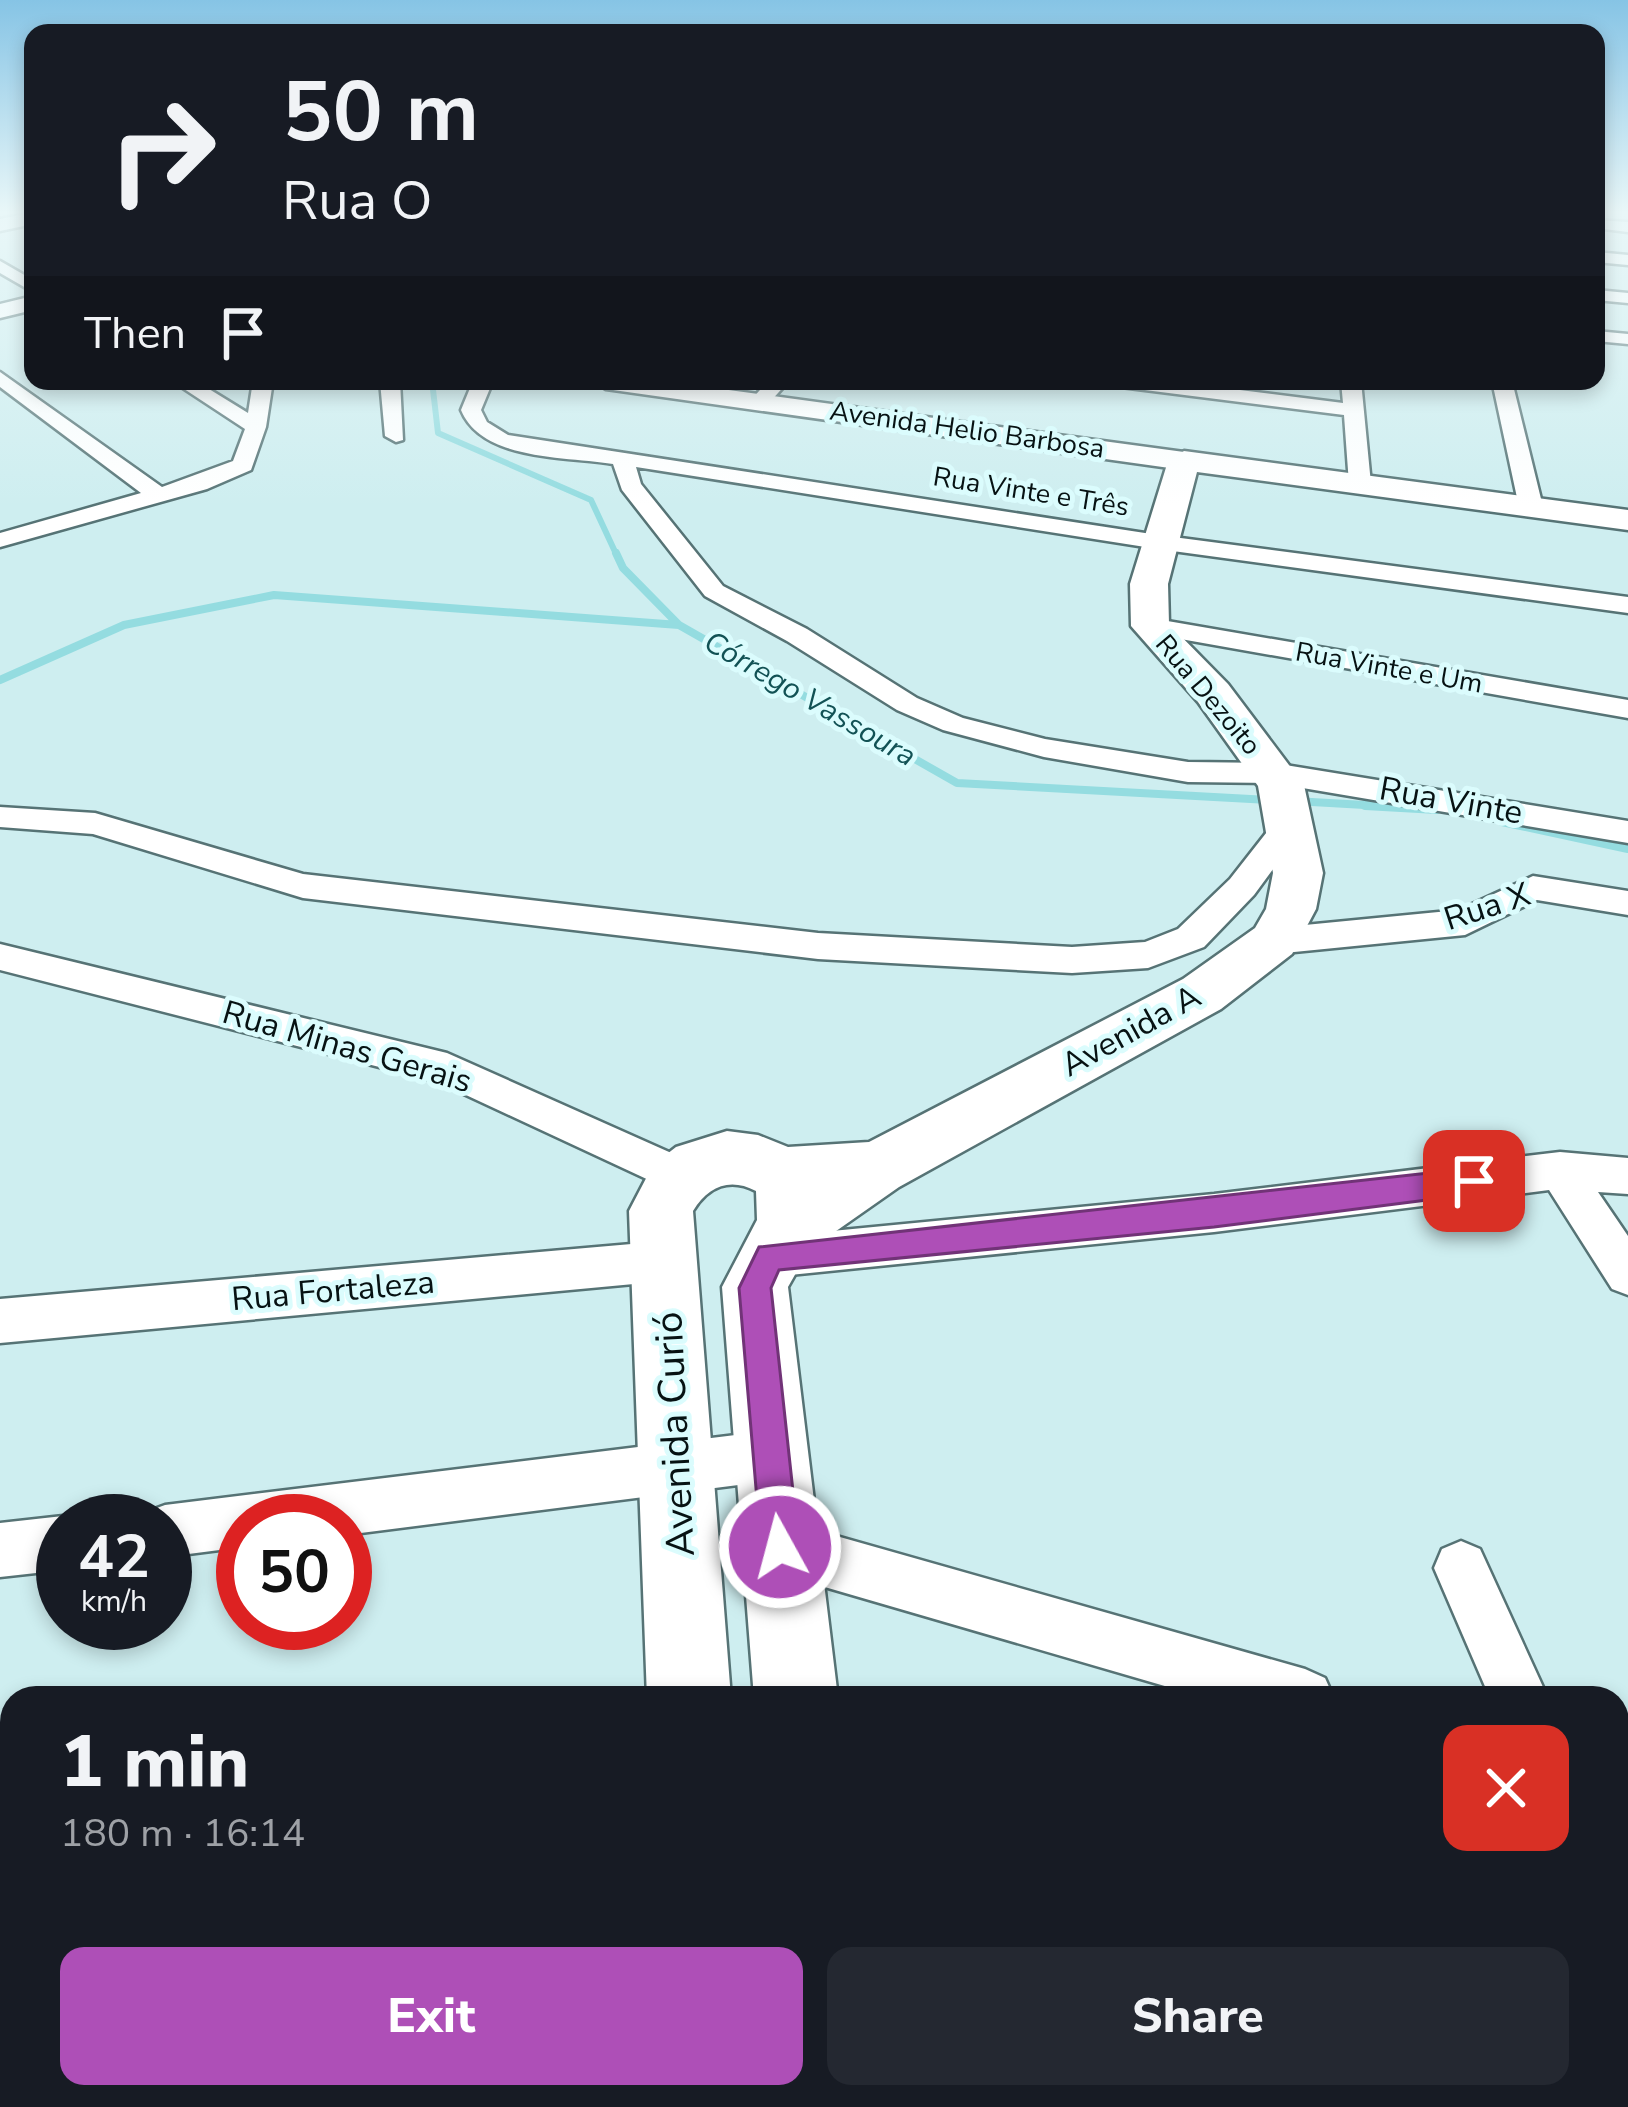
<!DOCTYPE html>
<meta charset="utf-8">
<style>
:root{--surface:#171b24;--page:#242831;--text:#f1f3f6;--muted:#9ea1a6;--accent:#ae4fb7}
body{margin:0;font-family:"Nunito Sans",sans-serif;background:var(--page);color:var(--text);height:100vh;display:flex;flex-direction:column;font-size:45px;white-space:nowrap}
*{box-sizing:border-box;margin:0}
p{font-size:39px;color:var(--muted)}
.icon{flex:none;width:66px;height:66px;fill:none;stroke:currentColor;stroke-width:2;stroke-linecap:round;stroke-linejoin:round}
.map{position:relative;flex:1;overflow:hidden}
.details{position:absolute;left:0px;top:1686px;width:1629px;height:423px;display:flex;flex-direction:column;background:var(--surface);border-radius:36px 36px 0 0;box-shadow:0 6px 18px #0003}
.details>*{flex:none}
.hud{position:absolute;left:24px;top:24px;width:1581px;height:366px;border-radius:24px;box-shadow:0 6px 18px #0003;background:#171b24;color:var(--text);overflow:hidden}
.speed{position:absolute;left:36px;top:1494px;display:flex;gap:24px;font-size:60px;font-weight:700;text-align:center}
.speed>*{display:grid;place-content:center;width:156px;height:156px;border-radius:50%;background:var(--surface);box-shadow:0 6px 18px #0003;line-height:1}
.speed small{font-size:30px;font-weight:400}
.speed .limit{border:18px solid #d22;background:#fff;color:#111}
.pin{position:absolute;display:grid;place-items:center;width:102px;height:102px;color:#fff;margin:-51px;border-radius:24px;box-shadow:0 6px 18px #0006}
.me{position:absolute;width:132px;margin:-66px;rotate:353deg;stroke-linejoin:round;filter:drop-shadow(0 0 9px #0008)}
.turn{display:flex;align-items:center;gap:42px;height:252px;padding:0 60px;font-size:54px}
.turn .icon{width:156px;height:156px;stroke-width:2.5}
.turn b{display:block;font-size:84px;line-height:102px}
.then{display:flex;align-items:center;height:114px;padding:0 60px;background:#0003;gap:24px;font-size:45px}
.round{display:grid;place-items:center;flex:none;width:126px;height:126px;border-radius:24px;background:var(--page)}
.summary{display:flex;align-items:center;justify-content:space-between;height:204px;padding:0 60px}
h1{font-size:72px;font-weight:800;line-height:90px}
.action{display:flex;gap:24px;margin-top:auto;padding:24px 60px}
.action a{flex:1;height:138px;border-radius:24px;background:var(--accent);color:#fff;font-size:48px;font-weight:800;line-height:138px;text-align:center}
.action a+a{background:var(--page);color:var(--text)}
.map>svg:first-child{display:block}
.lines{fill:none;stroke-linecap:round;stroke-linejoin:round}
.stream-far2{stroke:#94dce0;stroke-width:6}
.stream-far1{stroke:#94dce0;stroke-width:8}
.stream{stroke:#94dce0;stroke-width:10}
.minor-casing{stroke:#567375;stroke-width:5}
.tertiary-casing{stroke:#567375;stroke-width:5}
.secondary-casing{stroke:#567375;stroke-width:5}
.minor{fill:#fff;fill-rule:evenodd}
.tertiary{fill:#fff;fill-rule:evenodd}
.secondary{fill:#fff;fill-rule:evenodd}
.wall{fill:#849fa1}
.building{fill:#9ab9bb;stroke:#6c8283;stroke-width:3}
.route{fill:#ae4fb7;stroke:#713377;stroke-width:3}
.labels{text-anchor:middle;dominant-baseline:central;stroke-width:10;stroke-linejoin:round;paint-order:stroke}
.far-street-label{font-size:27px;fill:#071213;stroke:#dbfcfd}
.far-water-label{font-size:30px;font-style:italic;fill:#125255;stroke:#dbfcfd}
.street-label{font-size:33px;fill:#071213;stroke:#dbfcfd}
.near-street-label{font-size:39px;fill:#071213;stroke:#dbfcfd}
</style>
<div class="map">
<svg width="1628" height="2107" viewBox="0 0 1628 2107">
<rect width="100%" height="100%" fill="#ceeef0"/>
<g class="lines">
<path class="stream-far2" d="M432,381l6,52 153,67 26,56"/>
<path class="stream-far1" d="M616,553l7,15 56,57
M0,680l124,-55 150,-30 405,30 278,158 312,17
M1294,801l124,7"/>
<path class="stream" d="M1365,805l72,4
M1502,821l126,27"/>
<g class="minor-casing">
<path id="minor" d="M1596,220l32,2v10l-32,-4z
M1596,252l32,3v10l-32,-3z
M0,261l33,19v12l-33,-19z
M1596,290l32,3v10l-32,-3z
M1596,331l32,3v10l-32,-3z
M0,372l162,115 71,-26 12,-32 -73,-48h24l52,32 5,-32h20l-7,46 -15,43 -44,19 -207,58v-14l141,-40 -141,-106z
M380,381h20l3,59 -7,2 -11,-6z
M473,381h20l-12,29 6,12 21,13 650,100 470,62v16l-470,-64 -522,-82 5,17 82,102 84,43 110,69 46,20 82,21 143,23 85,1 355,58v22l-355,-60 -85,-1 -144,-25 -101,-27 -46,-20 -110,-69 -82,-45 -83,-106 -9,-26c-48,-8 -131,-3 -152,-54z
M768,381h21l-22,24h-14l-3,-4z
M1111,381h57l175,22 -2,-22h20l10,103 -11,7 -11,-7 -5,-69 -223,-28z
M1492,381h20l31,126 -4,5h-16l-4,-5z
M1150,618l478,82v18l-487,-86 -4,-6z
M0,807l95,6 208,61 515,59 254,14 73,-5 33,-13 52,-50 47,-60h22l5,8 -50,68 -50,52 -56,21 -76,5 -254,-14 -515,-61 -210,-64 -93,-7z
M1533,876l95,15v24l-91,-15 -72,35 -191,19 -13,-4 -5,-9 5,-9 13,-4 185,-18z
M0,944l447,109 249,111 6,13 -6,13 -15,5 -243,-113 -438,-112z
M1560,1152l68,6v36l-30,-2 30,44v59l-16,-6 -63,-99 -335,42 -444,45 -16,-6 -6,-14 6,-14 16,-6 444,-43z
M666,1241l16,6 7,14 -7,14 -16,6 -666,62v-44z
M769,1431l18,7 7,18 -7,18 -18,7 -424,54v-14h-102v26l-78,10v-36h-22l3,-9 19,-7z
M63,1516l11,5h-11v49l-63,7v-54z
M780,1520l525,149 20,9 9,20h-128l-426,-124 -19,-8 -8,-19 8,-19z
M1461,1541l19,8 68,149h-58l-56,-130 8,-19z
M1617,1885l11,5v84l-11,-4z
M12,1970v66l-12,2v-66z"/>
</g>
<g class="tertiary-casing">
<path id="tertiary" d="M33,212v12l-33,7v-12z
M33,296v14l-33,8v-14z
M593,381h69l522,71 14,9 -14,9 -578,-81z"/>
</g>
<g class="secondary-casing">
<path id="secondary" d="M1184,451l444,59v20l-431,-58 -29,112 1,40 59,60 76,101 19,88 -7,36 -24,45 -71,55 -322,178 -90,63 -21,37 50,411h-84l-32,-411 35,-67 -1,-29c-26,-14 -48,-5 -63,20l38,487h-84l-18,-487 24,-46 23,-18 51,-16 31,4 30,12 81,-5 314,-163 72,-51 11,-19 7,-36 -15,-87 -60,-84 -67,-76 -1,-42 38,-123z
M660,2097h102v10h-102z
M789,2097h102l1,10h-102z"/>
</g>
<use href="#minor" class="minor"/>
<use href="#tertiary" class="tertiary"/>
<use href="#secondary" class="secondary"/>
</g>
<path class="wall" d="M948,2097h144l2,10h-144z"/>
<path class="building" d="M955,2097h137l2,10h-138z"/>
<linearGradient id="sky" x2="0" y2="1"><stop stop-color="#86c4e5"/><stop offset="0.42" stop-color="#e9f7f8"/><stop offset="1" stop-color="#e9f7f8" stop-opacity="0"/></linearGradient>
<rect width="1628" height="506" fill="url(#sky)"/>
<path class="route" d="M1474,1168l10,4 5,9 -5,9 -10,4 -260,33 -435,43 -8,18 28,259 -6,13 -13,5 -13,-5 -6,-13 -22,-259 20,-41z"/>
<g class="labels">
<g class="far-street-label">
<text transform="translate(967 430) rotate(8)">Avenida Helio Barbosa</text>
<text transform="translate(1031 492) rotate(9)">Rua Vinte e Três</text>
<text transform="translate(1389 668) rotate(10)">Rua Vinte e Um</text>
<text transform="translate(1208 695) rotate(50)">Rua Dezoito</text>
</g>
<g class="far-water-label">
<text transform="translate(810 699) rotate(30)">Córrego Vassoura</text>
</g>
<g class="street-label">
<text transform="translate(1451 801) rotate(10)">Rua Vinte</text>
<text transform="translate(1487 907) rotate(-18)">Rua X</text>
<text transform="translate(1131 1031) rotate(-29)">Avenida A</text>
<text transform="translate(347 1047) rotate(16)">Rua Minas Gerais</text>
<text transform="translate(333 1291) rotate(-5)">Rua Fortaleza</text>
</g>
<g class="near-street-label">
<text transform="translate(675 1434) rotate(-93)">Avenida Curió</text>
</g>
</g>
</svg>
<div class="speed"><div>42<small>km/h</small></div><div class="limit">50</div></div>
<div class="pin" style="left:1474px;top:1181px;background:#d93025"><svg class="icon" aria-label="arrive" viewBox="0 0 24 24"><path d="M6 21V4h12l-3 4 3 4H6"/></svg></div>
<svg class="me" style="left:780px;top:1547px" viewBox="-20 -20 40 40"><circle r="17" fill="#ae4fb7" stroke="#fff" stroke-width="3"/><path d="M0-11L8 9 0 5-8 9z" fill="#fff"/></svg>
<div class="hud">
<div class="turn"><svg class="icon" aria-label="right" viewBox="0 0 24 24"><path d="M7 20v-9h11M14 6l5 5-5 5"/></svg><div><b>50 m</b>Rua O</div></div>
<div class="then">Then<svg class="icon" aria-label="arrive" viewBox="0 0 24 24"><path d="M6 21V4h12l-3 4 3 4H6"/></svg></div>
</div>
<section class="details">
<div class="summary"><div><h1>1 min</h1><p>180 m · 16:14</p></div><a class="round" style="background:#d93025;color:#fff"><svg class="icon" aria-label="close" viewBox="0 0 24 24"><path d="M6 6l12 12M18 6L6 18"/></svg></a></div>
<div class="action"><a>Exit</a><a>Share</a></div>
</section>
</div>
